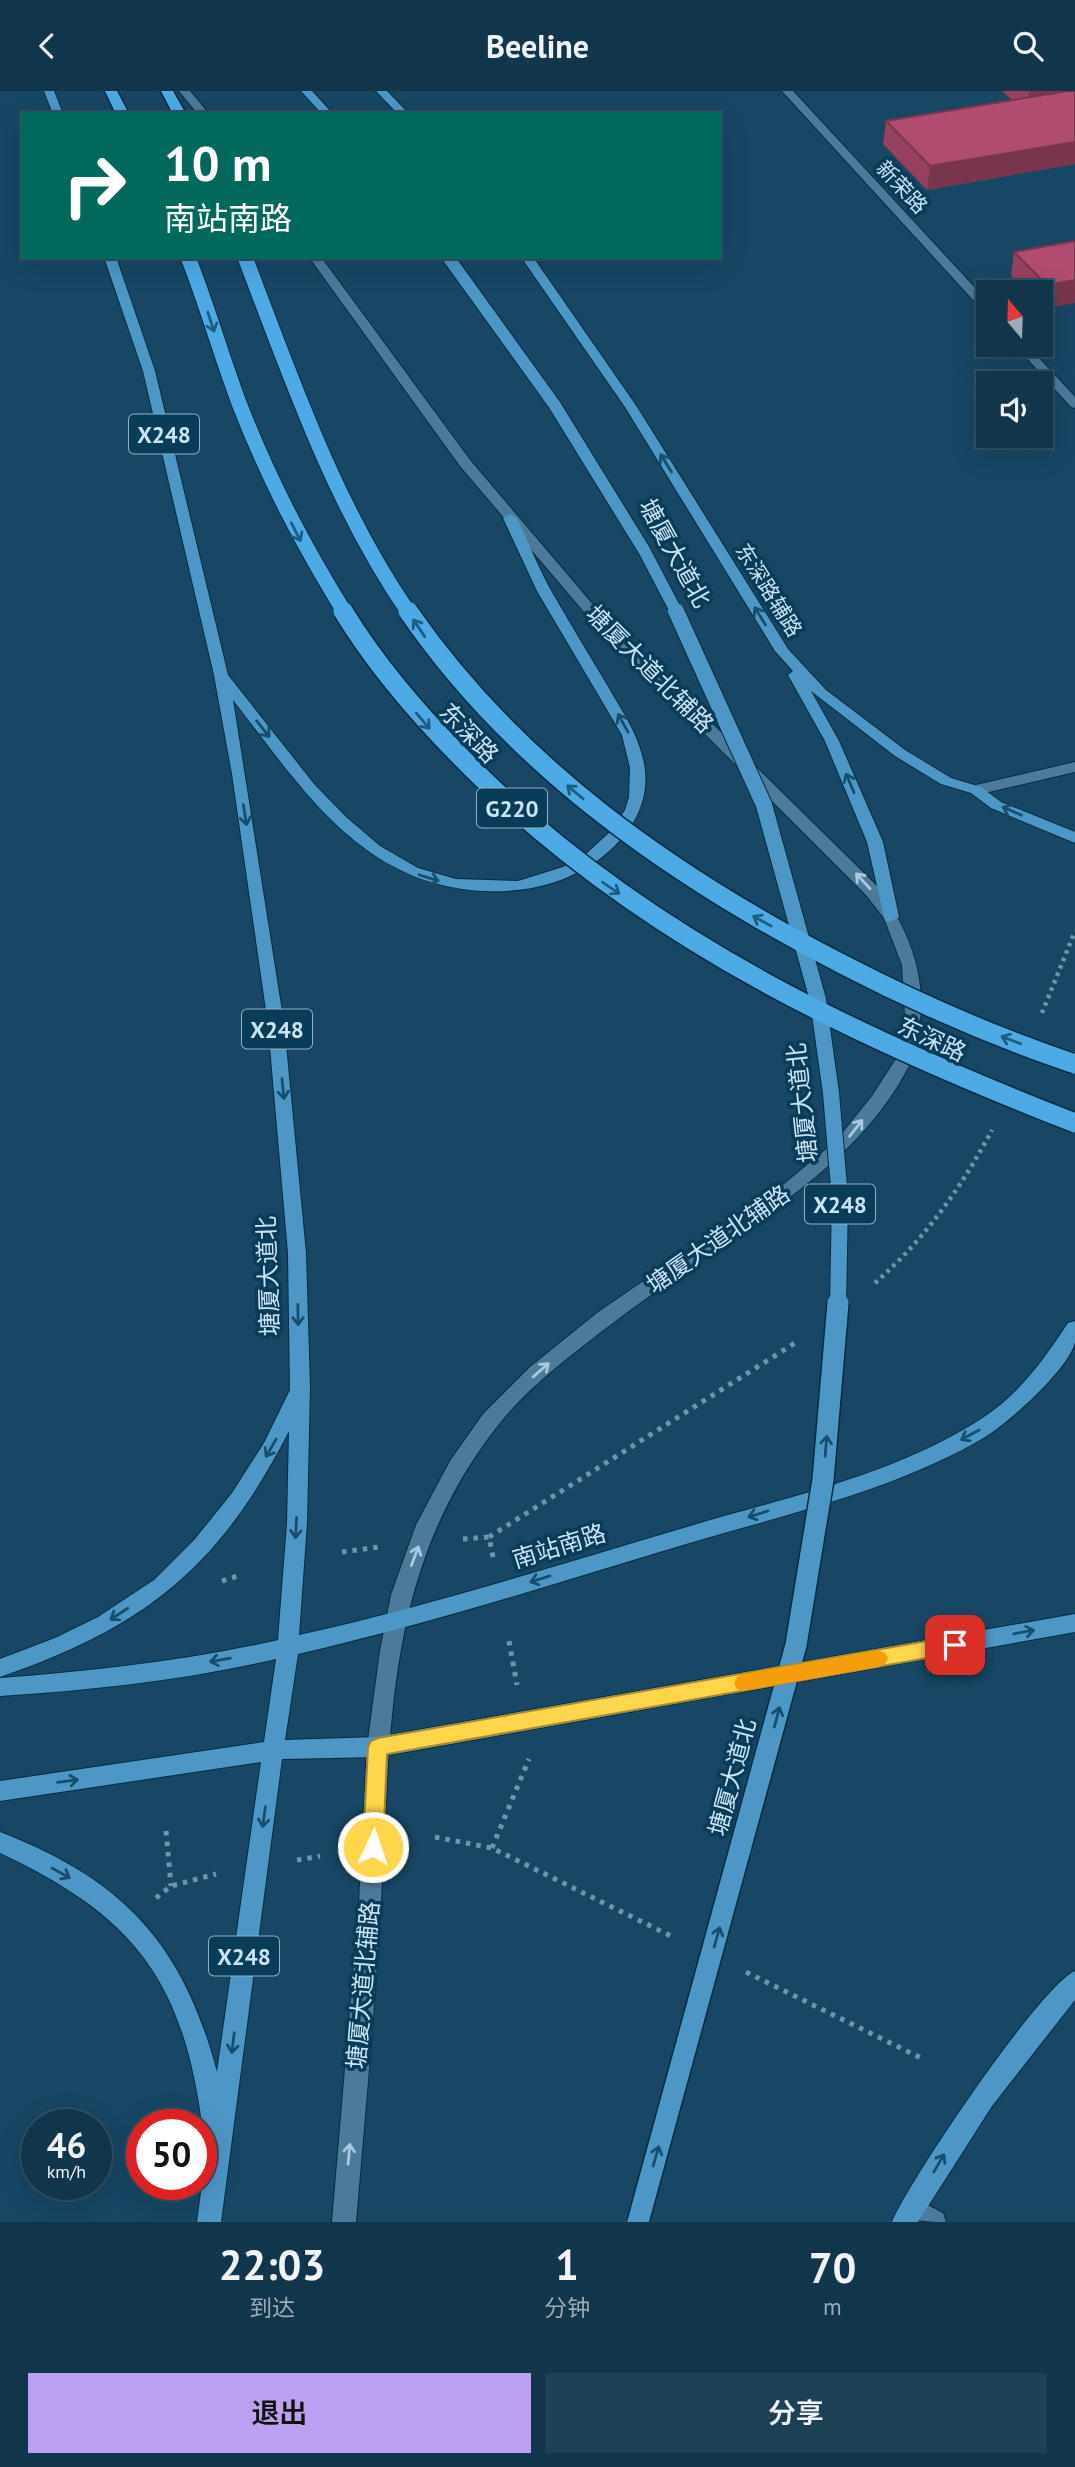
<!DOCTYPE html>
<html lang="zh">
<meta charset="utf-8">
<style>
:root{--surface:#11354b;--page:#1e4055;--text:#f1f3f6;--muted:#9cabb5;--line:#305063;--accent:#bca0f2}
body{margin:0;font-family:"PT Sans","Noto Sans SC",sans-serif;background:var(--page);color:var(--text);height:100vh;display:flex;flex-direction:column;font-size:26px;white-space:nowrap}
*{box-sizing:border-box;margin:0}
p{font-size:23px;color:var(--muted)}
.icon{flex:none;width:38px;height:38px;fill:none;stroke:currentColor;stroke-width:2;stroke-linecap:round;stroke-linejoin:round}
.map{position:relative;height:2131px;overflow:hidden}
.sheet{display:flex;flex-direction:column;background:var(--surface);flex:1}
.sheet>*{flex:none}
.banner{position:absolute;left:21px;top:21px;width:700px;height:147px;border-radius:0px;box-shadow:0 7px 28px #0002,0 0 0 2px var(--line);background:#00695c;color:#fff;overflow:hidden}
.needle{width:46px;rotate:341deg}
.buttons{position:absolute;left:976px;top:189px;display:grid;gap:14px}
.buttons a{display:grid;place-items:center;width:77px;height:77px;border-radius:0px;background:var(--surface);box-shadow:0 7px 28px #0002,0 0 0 2px var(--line);font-size:35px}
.speed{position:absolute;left:21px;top:2018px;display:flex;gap:14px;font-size:35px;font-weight:700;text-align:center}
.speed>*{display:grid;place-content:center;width:91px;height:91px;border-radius:50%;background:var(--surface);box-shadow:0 7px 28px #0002,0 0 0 2px var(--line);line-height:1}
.speed small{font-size:18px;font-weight:400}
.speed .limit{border:10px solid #d22;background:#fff;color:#111}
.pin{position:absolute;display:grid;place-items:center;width:60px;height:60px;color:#fff;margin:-30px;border-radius:14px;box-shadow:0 4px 10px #0006}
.me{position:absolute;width:77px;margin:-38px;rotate:3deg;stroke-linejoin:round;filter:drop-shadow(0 0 5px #0008)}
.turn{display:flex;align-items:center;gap:24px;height:147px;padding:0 28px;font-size:32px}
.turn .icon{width:91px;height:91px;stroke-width:2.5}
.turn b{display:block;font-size:49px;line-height:60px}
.eta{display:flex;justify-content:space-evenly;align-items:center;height:119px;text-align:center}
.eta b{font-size:42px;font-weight:600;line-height:49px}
.cta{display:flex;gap:14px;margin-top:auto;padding:14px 28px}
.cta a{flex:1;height:80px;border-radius:0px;background:var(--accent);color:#111;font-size:28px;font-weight:600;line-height:80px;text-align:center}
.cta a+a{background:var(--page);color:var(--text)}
header{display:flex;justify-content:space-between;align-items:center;height:91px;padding:0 28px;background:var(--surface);font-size:32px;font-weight:600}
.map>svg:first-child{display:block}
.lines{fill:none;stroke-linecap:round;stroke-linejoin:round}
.lane-casing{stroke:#072c42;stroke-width:2}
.street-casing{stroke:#072c42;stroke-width:2}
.secondary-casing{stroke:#072c42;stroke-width:2}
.primary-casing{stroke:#072c42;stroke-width:2}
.highway-casing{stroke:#072c42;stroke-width:3}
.path-far1{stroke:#7094ac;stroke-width:4.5;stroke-dasharray:3.5 4.5;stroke-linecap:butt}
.path{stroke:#7094ac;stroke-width:5;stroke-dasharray:4.5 6;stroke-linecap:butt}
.lane{fill:#4c7a9a;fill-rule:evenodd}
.street{fill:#4c7a9a;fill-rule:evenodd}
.secondary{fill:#4c7a9a;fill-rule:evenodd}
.primary{fill:#4d97c7;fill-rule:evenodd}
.highway{fill:#4daae5;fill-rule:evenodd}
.primary-bridge-far2-casing{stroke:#072c42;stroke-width:14;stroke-linecap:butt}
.primary-bridge-far1-casing{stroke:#072c42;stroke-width:18;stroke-linecap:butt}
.primary-bridge-casing{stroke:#072c42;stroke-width:24;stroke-linecap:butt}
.highway-bridge-far1-casing{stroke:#072c42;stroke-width:17;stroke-linecap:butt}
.highway-bridge-casing{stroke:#072c42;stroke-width:22;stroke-linecap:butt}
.primary-bridge-far2{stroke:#4d97c7;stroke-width:12}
.primary-bridge-far1{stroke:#4d97c7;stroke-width:16}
.primary-bridge{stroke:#4d97c7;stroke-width:21}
.highway-bridge-far1{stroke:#4daae5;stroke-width:15}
.highway-bridge{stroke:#4daae5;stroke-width:19}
.wall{fill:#964160}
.shaded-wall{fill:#7a354e}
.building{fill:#af4c70;stroke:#7a354e;stroke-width:2}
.oneway{stroke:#1d5d83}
.oneway2{stroke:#174e6f}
.oneway3{stroke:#aac9de}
.route{fill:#ffd54a;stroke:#a68a30;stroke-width:2}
.slow{fill:#f59e0b}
.labels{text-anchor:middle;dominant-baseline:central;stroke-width:7;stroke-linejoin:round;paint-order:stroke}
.far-street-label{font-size:21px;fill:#cae3f5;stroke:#093c59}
.shield{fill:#093c59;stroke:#90b1c6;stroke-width:2}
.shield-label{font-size:23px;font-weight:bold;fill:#cae3f5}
.street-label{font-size:24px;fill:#cae3f5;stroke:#093c59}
</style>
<header><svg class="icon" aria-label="back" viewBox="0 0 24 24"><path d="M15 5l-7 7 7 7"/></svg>Beeline<svg class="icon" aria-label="search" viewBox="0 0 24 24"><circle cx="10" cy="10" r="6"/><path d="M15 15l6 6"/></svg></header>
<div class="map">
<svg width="1075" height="2131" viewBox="0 0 1075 2131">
<rect width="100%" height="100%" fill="#174764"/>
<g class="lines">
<g class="lane-casing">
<path id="lane" d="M912,2106l31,16 3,9c-17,0 -38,0 -46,-13l3,-9z"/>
</g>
<g class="street-casing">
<path id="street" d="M1075,671v10l-99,23 -8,-5 8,-5z"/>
</g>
<g class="secondary-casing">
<path id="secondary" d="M179,0h11l19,23h-11z
M782,0h11l196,212v11l-4,-1z
M309,166h12l149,203 130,153 278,274c31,43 51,92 40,146 -2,10 -3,22 -8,31 -40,78 -107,125 -177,174 -54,37 -108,74 -159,115 -28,22 -57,47 -79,76 -111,144 -104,300 -114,472 -6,107 -16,214 -25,321h-24l27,-319 8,-156 13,-96 11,-56 25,-70 34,-64 33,-47 47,-47 67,-54 187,-129 52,-43 36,-45 24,-37 9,-43 -3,-51 -18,-47 -18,-23 -276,-276 -130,-153z
M1015,254h12l48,52v11l-4,-1z"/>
</g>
<g class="primary-casing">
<path id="primary" d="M44,0h10l9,23h-10z
M301,0h11l21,23h-11z
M376,0h11l22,23h-11z
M104,166h12l39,114 73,304 86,109 32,33 34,29 38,22 38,11 62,2 45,-14 23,-13 24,-22 15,-22 4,-13 1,-29 -8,-33 -85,-144 -34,-73 7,-4 7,4c12,25 22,52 36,76 18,31 36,61 54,91 16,28 35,54 38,86 4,39 -21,71 -51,92 -33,22 -72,30 -111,28 -122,-6 -182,-104 -250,-191l51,324 22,229 4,134 -3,136 -8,112c131,-29 259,-70 388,-108 100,-30 209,-52 297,-110 36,-24 61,-59 84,-94l7,-2c0,6 0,14 0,21 -6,27 -66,80 -90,95 -91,54 -199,77 -299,107 -129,39 -257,80 -388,110l-13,86 93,-3 697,-123v18l-697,125 -96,2 -61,463h-24l11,-82 -5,-9c-19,-150 -67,-214 -203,-278v-21c124,48 183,112 217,240l44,-310 -261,39v-20l264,-39 12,-83c-91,21 -183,31 -276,37v-18c94,-7 186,-17 278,-38l9,-117 2,-92c-70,137 -144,196 -289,246v-18l55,-21 43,-21 56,-37 41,-41 37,-46 32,-50 26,-53 -2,-137 -20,-229 -36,-250 -18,-99 -71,-304z
M521,166h12l104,150 151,242 38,41 79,60 46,28 30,9 20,15 74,30v11l-84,-35 -20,-15 -30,-9 -46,-28 -84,-65 28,50 44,101 16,75 -8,5 -6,-1 -18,-79 -42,-101 -37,-66 5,-4 -18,-20 -150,-244z
M1075,1880v29l-83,106 -74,116h-26c17,-41 149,-237 183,-251z"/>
</g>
<g class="highway-casing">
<path id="highway" d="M105,0h12l12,23h-13z
M161,0h12l13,23h-13z"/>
</g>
<path class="path-far1" d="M1042,922l33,-82
M875,1192c50,-44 86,-95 117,-153"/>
<path class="path" d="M489,1446l306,-194
M463,1448l26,-2 4,20
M342,1461l37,-5
M222,1490l19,-6
M509,1550l8,44
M166,1740l5,55
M435,1746l57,11 183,90
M492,1757l37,-89
M297,1769l23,-4
M156,1807l15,-12 45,-12
M746,1881l175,86"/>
<use href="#lane" class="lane"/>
<use href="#street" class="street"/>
<use href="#secondary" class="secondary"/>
<use href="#primary" class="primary"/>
<use href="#highway" class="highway"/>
<g class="primary-bridge-far2-casing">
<path id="primary-bridge-far2" d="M448,166l106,147 90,146 33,63"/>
</g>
<g class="primary-bridge-far1-casing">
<path id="primary-bridge-far1" d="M676,520l88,194 54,195 13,93 9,106 -2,106"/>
</g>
<g class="primary-bridge-casing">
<path id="primary-bridge" d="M638,2131l158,-577 27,-165 15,-177"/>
</g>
<g class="highway-bridge-far1-casing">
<path id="highway-bridge-far1" d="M188,166c19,48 33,98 51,146 30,77 63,140 106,210
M245,166c46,121 90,249 164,356"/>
</g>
<g class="highway-bridge-casing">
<path id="highway-bridge" d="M343,520c39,64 89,119 142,170 169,162 375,258 590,342
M408,520c108,157 267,267 434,353 75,39 153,73 233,100"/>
</g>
<use href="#primary-bridge-far2" class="primary-bridge-far2"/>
<use href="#primary-bridge-far1" class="primary-bridge-far1"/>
<use href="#primary-bridge" class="primary-bridge"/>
<use href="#highway-bridge-far1" class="highway-bridge-far1"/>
<use href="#highway-bridge" class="highway-bridge"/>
</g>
<path class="wall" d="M1002,0h73v73l-148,26 -44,-46 3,-23 126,-21z
M1075,150l-32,68 -2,-2v-15h-14l-16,-17 3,-23z"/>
<path class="shaded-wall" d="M1029,0h46l-49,22z
M1075,51v22l-148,26 3,-24z
M1075,189v23l-32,6 4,-24z"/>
<path class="building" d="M1068,0h7v51l-145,24 -44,-45z
M1075,150v39l-28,5 -33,-33z"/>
<defs><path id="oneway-shaft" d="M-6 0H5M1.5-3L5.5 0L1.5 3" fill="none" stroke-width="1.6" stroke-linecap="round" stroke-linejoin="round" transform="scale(1.75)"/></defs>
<g class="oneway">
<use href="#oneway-shaft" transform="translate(211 231) rotate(72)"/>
<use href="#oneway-shaft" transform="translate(296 441) rotate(63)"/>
<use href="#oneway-shaft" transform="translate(419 537) rotate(-124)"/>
<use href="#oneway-shaft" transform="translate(423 630) rotate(50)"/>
<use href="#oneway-shaft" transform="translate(575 701) rotate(-140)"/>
<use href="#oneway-shaft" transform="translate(611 797) rotate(34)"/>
<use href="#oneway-shaft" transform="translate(762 830) rotate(-151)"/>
<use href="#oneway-shaft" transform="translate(1011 949) rotate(-159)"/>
</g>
<g class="oneway2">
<use href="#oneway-shaft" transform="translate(666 372) rotate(-122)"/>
<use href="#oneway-shaft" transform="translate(760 525) rotate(-122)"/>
<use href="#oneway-shaft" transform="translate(623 632) rotate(-119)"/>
<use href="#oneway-shaft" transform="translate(263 638) rotate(52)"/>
<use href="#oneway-shaft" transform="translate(850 692) rotate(-113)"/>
<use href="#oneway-shaft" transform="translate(1012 720) rotate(-156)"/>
<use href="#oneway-shaft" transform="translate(245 724) rotate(81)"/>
<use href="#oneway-shaft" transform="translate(429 787) rotate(18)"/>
<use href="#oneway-shaft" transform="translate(283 998) rotate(84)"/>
<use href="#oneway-shaft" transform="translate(298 1224) rotate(89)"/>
<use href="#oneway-shaft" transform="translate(970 1344) rotate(152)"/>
<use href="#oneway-shaft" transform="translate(826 1355) rotate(-85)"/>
<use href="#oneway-shaft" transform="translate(271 1357) rotate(120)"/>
<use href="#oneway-shaft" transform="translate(758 1423) rotate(163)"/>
<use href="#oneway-shaft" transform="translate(296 1437) rotate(93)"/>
<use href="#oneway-shaft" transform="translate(540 1488) rotate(163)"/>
<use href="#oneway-shaft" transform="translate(119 1523) rotate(147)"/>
<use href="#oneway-shaft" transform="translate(1024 1541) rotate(-10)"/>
<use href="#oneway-shaft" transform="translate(220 1569) rotate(170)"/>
<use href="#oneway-shaft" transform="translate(777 1626) rotate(-75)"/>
<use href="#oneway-shaft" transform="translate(68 1690) rotate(-8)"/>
<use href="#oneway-shaft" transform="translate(264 1726) rotate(98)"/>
<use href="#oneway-shaft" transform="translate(61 1782) rotate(29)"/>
<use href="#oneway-shaft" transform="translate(717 1846) rotate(-74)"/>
<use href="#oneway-shaft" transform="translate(233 1952) rotate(97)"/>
<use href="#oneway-shaft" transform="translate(656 2065) rotate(-74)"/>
<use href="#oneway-shaft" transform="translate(939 2072) rotate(-60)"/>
</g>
<g class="oneway3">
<use href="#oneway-shaft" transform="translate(863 790) rotate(-133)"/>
<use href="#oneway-shaft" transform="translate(856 1037) rotate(-52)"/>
<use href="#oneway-shaft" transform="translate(541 1279) rotate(-41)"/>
<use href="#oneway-shaft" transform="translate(415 1465) rotate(-69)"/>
<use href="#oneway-shaft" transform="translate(349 2063) rotate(-85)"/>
</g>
<path class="route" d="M955,1545l7,3 3,6 -3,6 -7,2 -568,101 -4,93 -3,7 -7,3 -8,-3 -2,-7 5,-100 3,-6 7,-3z"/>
<path class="slow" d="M878,1559l7,3 3,5 -3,6 -7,3 -135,24 -6,-2 -3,-6 3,-6 6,-3z"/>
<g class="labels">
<g class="far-street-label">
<text transform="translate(902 96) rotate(47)">新荣路</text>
<text transform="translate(769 499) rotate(58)">东深路辅路</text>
</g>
<g class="shield">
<rect x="129" y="323.5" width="70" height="39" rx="5"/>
<rect x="477" y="697.5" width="70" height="39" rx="5"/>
<rect x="242" y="918.5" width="70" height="39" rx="5"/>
<rect x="805" y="1093.5" width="70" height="39" rx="5"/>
<rect x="209" y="1845.5" width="70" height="39" rx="5"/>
</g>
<g class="shield-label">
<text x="164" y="343">X248</text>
<text x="512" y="717">G220</text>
<text x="277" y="938">X248</text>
<text x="840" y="1113">X248</text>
<text x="244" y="1865">X248</text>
</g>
<g class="street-label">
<text transform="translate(675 462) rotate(61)">塘厦大道北</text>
<text transform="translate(650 578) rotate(45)">塘厦大道北辅路</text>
<text transform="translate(469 642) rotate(46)">东深路</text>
<text transform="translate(932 948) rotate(25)">东深路</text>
<text transform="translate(802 1012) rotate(-96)">塘厦大道北</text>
<text transform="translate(718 1148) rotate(-35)">塘厦大道北辅路</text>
<text transform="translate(268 1185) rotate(-92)">塘厦大道北</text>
<text transform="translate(559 1455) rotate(-17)">南站南路</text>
<text transform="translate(732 1686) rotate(-75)">塘厦大道北</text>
<text transform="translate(363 1894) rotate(-85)">塘厦大道北辅路</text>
</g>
</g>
</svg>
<div class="buttons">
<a><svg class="needle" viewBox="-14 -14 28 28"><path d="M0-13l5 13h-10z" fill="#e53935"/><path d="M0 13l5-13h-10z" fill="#9cabb5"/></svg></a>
<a><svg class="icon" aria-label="sound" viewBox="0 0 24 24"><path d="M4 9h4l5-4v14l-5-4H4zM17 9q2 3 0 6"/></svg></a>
</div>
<div class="speed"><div>46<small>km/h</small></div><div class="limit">50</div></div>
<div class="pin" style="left:955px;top:1554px;background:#d93025"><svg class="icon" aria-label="arrive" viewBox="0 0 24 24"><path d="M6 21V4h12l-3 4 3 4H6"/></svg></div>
<svg class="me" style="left:373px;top:1756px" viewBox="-20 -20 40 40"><circle r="17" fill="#ffd54a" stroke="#fff" stroke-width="3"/><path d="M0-11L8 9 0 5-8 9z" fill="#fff"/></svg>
<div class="banner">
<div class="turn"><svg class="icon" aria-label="right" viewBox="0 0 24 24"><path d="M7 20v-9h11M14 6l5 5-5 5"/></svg><div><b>10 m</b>南站南路</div></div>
</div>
</div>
<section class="sheet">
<div class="eta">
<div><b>22:03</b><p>到达</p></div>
<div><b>1</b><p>分钟</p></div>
<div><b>70</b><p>m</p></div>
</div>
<div class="cta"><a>退出</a><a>分享</a></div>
</section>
